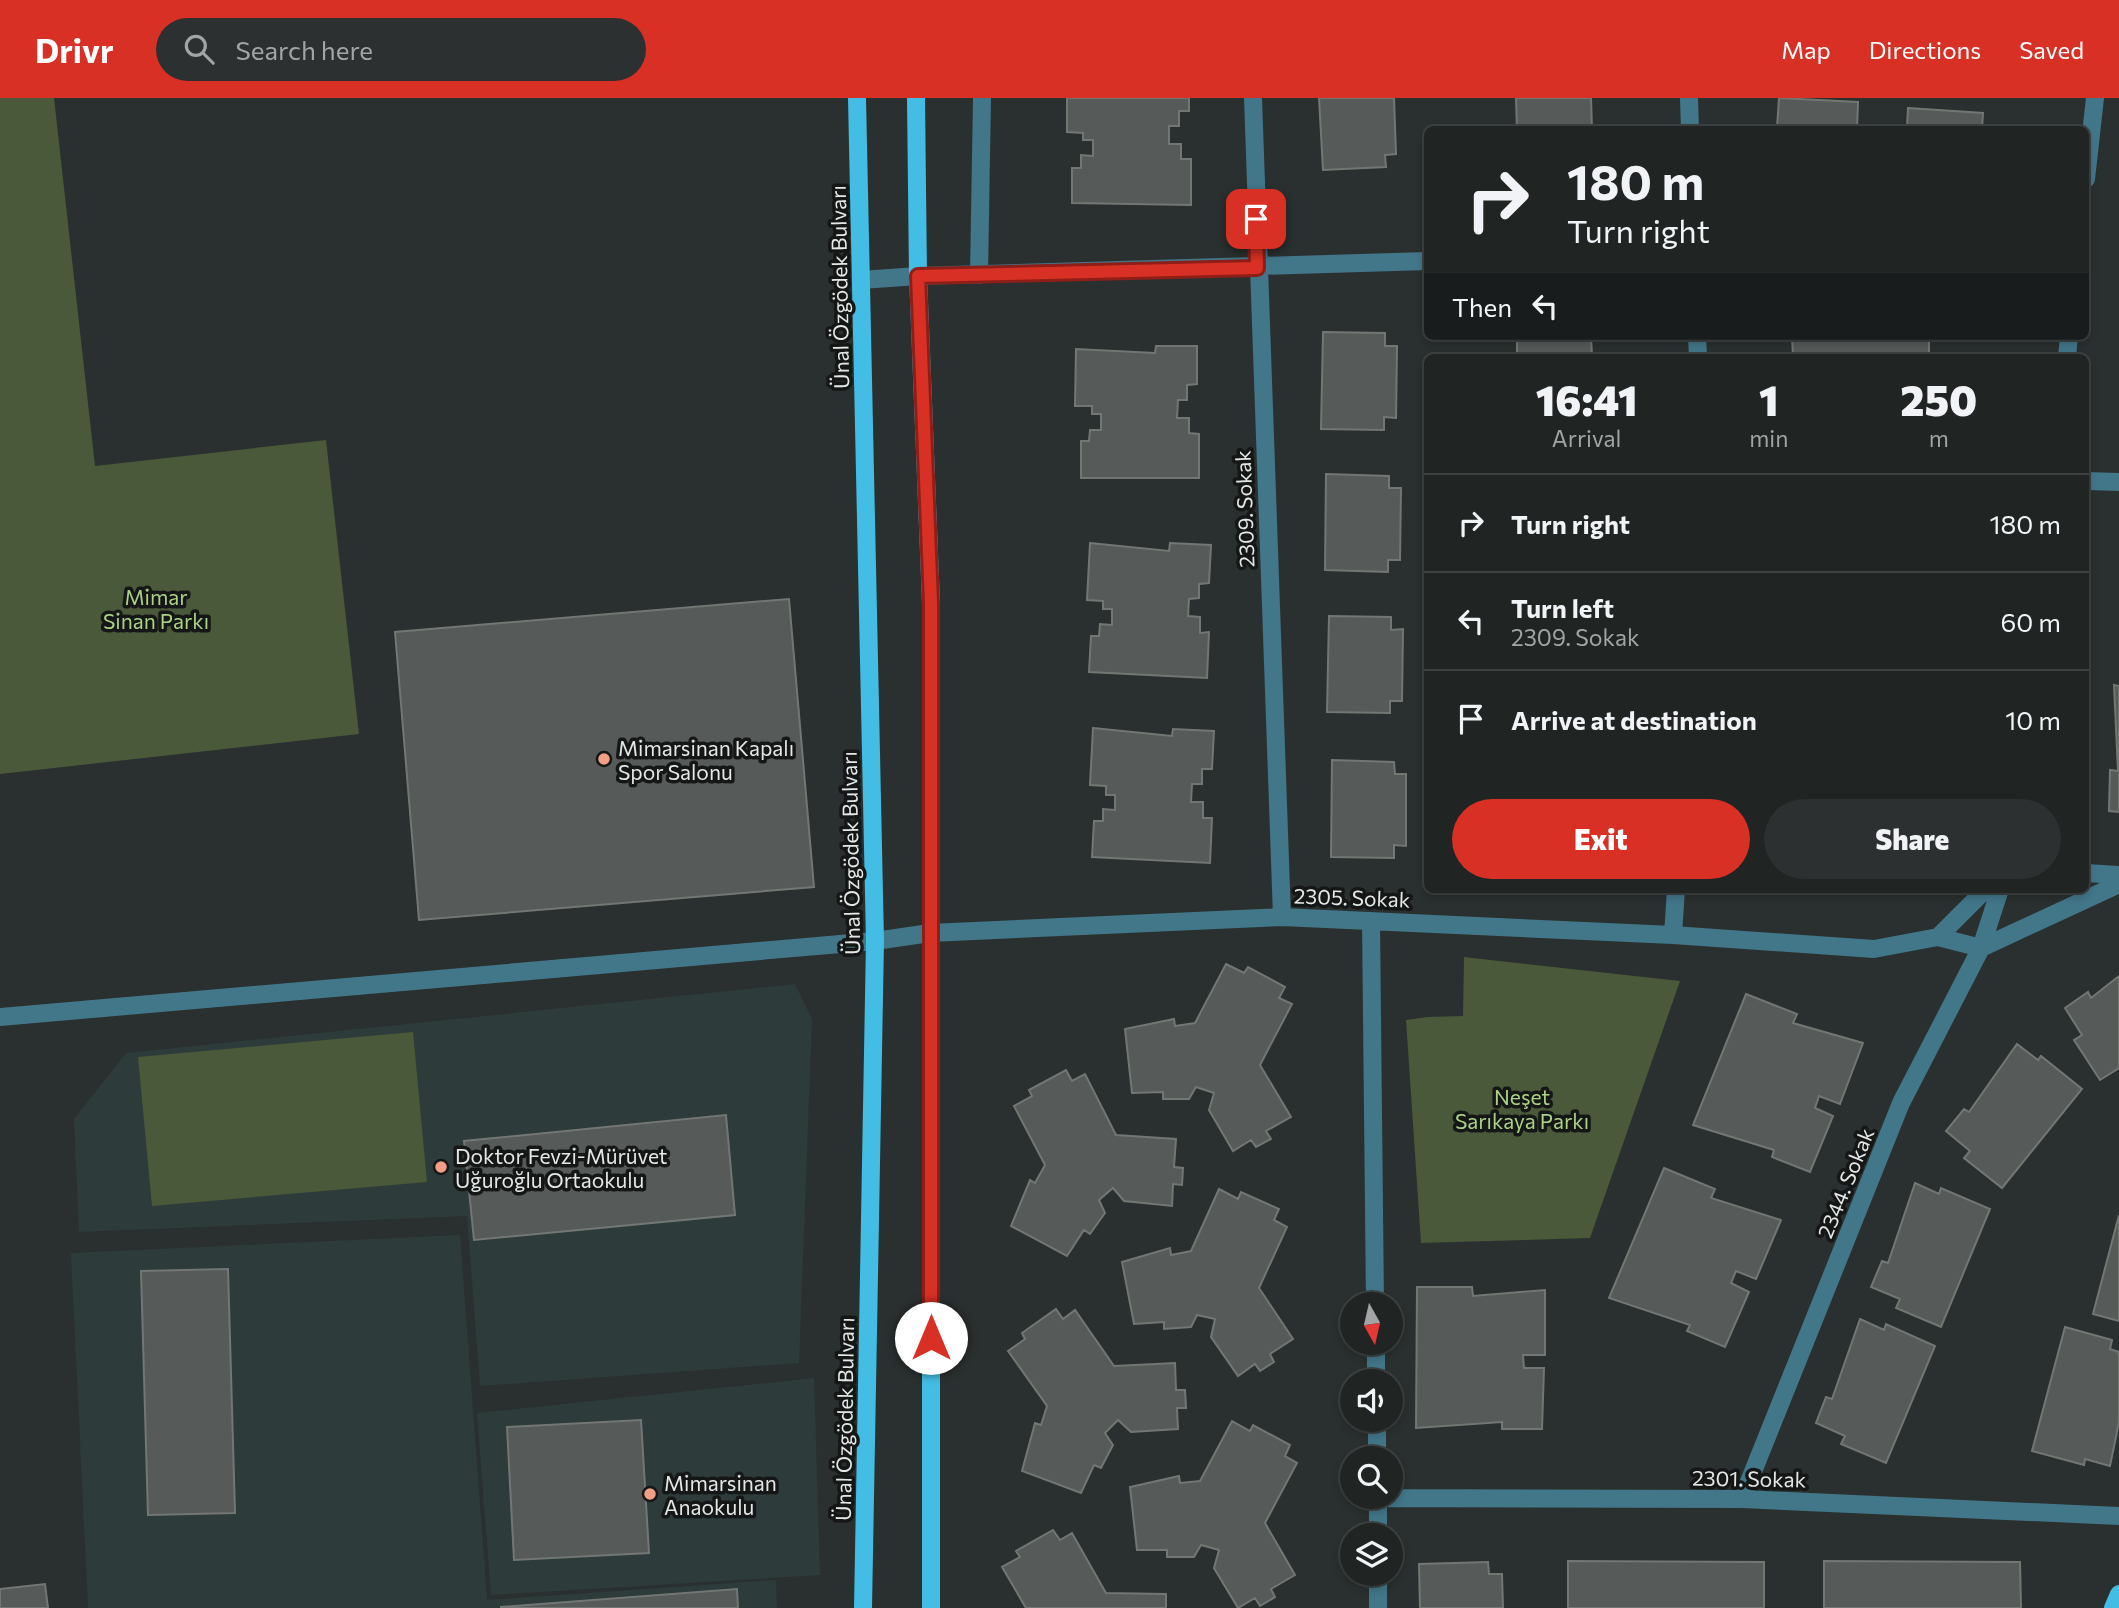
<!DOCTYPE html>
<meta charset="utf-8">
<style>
:root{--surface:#202423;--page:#2d3030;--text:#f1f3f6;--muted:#a2a4a6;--line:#3d4141;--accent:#d93025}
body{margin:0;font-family:Commissioner,sans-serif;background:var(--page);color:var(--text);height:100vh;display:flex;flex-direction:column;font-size:26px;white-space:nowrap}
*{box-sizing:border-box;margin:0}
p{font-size:23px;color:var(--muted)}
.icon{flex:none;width:38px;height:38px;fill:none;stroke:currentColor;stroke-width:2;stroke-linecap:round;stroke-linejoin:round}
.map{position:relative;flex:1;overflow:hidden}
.sheet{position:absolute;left:1424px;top:256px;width:665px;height:539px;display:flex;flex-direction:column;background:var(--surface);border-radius:10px;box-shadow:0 4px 10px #0003,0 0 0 2px var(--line)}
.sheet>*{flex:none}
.banner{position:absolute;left:1424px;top:28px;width:665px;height:214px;border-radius:10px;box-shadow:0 4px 10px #0003,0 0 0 2px var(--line);background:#202423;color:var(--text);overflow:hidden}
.needle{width:46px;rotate:172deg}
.buttons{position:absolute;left:1340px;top:1194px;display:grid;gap:14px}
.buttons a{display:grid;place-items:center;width:63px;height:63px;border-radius:50%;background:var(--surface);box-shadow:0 4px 10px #0003,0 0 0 2px var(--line);font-size:35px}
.pin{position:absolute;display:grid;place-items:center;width:60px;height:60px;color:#fff;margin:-30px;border-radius:14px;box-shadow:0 4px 10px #0006}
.me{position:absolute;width:77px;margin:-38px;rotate:0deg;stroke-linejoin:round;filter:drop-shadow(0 0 5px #0008)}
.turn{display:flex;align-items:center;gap:24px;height:147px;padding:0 28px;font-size:32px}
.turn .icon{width:91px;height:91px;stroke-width:2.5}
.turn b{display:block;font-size:49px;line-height:60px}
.then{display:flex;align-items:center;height:66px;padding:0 28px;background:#0003;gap:14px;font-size:26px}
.eta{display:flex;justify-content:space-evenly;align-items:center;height:119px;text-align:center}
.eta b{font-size:42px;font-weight:800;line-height:49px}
.cta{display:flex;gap:14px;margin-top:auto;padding:14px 28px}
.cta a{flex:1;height:80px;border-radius:42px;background:var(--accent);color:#fff;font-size:28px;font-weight:800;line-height:80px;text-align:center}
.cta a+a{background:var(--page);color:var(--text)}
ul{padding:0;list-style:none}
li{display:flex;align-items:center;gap:21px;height:98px;padding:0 28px;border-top:2px solid var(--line)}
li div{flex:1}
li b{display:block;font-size:26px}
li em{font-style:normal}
header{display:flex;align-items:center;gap:42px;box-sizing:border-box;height:98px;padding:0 35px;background:var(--accent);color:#fff}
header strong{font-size:33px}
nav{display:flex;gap:38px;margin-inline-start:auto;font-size:24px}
.search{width:490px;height:63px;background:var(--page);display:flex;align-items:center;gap:18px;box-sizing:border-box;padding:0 24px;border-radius:38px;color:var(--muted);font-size:26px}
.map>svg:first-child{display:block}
.built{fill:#2e3b3b}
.green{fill:#495939}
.building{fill:#565a58;stroke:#727774;stroke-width:2}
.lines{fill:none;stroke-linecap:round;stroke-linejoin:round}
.minor{stroke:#427689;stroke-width:18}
.major{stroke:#43bde3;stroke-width:18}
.route-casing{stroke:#8d1f18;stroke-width:18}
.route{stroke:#d93025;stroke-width:12}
.poi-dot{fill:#f39f85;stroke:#151717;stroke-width:2.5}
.labels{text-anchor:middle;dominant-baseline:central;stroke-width:7;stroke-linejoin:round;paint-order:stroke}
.street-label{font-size:21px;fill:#e3e7e6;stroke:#151717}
.park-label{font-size:21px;fill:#acd286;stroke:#151717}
.poi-label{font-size:21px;fill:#e3e7e6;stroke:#151717;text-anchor:start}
</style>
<header>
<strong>Drivr</strong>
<div class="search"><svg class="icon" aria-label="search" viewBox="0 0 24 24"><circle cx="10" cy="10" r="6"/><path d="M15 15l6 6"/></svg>Search here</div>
<nav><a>Map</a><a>Directions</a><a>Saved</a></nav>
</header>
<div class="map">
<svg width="2119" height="1510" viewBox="0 0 2119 1510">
<rect width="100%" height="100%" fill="#2a302f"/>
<path class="built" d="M795,886l17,35 -13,344 -319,23 -13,-170 -388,16 -5,-113 52,-66z
M460,1137l27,365 289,-20 1,28h-689l-17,-355z
M814,1280l6,197 -329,20 -14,-182z"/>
<path class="green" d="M0,0h54l41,368 231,-26 33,294 -359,40z
M1464,859l216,24 -90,257 -169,5 -15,-223 22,-3 35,-1z
M413,934l14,150 -275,24 -14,-149z"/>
<path class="building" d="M1067,0h122v13h-10v15h-10v18h12v15h10v46l-119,-2v-35h9v-13l12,1v-16h-10v-7l-16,-1z
M1319,0h75l2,56 -11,1 1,12 -63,3z
M1516,0h75l1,32h-75z
M1779,0l79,4 -1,28h-92v-4l12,1z
M1908,10l75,5 -1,17h-83l8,-2z
M1323,234l62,1v13h12l-1,72 -12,-1v13l-63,-1z
M1517,238h74l1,21h-75z
M1792,238h137v21h-136z
M1156,248h41v38l-10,1v15h-9l-1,18h12v15l10,1v44h-118v-37h8l1,-11h11v-16h-9v-8h-17l1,-57 79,4z
M1326,376l63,2v12h12l-1,72h-12v12l-63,-2z
M1090,445l79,8 1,-8 41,2 -2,38 -10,1v14l-10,1 -1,17 12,1v16l9,-1 -2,46 -118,-6 2,-36h8l1,-12 12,1v-16h-9v-8l-16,-1z
M789,501l25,288 -395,33 -24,-288z
M1329,518l62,1v13l12,-1 -1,72h-12v12l-63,-1z
M2114,587l5,1v126l-10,-1 1,-41 8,1z
M1093,630l79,8 1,-7 41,2 -2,38h-10v15h-10l-1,18h12v16h9l-2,45 -118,-6 2,-36h9v-12l12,1v-15h-9v-9l-16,-1z
M1332,662l62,2 1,12h11v72l-12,-1v13l-63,-1z
M1226,866l18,9 4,-6 37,20 -6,11 13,6 -32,61 31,52 -25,14 5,8 -15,8 -5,-7 -18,11 -24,-41 5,-17 -18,-6 -7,12h-26v-7l-31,1 -7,-64 49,-10 1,7 20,-3z
M2119,878v92l-19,12 -26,-40 8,-5 -17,-27 23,-16 3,6z
M1746,896l51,20 -4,9 70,20 -23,61 -21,-8 -4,12 18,8 -23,56 -38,-15 2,-7 -81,-25z
M2017,946l21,16 3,-4 41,33 -80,99 -38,-30 6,-7 -24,-20 18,-22 5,3z
M1066,972l6,11 13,-7 31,61 60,4 -2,28 9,1 -1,17 -9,-1 -1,22 -48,-5 -11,-13 -14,12 6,13 -15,21 -6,-4 -17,26 -56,-30 19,-46 5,3 10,-18 -31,-59 18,-10 -3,-6z
M726,1017l9,100 -261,25 -10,-99z
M1664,1070l51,21 -4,9 70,22 -25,59 -20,-8 -5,12 18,9 -24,55 -38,-16 3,-6 -81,-27z
M1915,1085l24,11 2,-6 49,21 -49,118 -45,-19 4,-9 -29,-12 11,-26 6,2z
M1219,1091l19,10 3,-7 38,17 -5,11 13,7 -28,61 34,51 -23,15 4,8 -14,9 -5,-7 -17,12 -27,-39 4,-18 -18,-4 -6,12 -27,2v-7l-30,2 -12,-62 48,-14 1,7 20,-4z
M2119,1117v106l-26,-7z
M228,1171l7,244 -87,2 -7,-244z
M1417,1189h55l1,9 72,-6v65h-22l1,13h20l-2,61h-40v-7l-86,6z
M1056,1211l7,10 12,-9 39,56 61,-3 1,27h9l1,18h-9l1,21 -47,3 -13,-12 -13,13 8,12 -12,23 -7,-3 -13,28 -59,-22 13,-48 6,2 6,-19 -39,-55 17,-12 -3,-6z
M1860,1221l24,11 2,-6 49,22 -49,117 -45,-19 4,-8 -29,-13 10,-26 6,2z
M2065,1229l47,13 -2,9 9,3v70l-9,44 -25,-7 -1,6 -52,-14z
M641,1322l8,133 -135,7 -7,-133z
M1232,1323l18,10 3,-6 37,20 -5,11 12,7 -32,60 30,52 -24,14 4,8 -15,9 -5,-8 -17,10 -24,-40 5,-18 -18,-5 -7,12h-27v-7h-30l-7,-63 49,-11 1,7 20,-2z
M1053,1432l7,10 12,-7 34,60 60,1v14h-140l-24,-41 18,-10 -4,-6z
M1568,1463l196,1v46h-196z
M1824,1463l196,1 1,46h-197z
M1488,1464l1,12h13l1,34h-83l-1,-44z
M45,1486l3,24h-48v-19z
M737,1491l1,19h-237v-1z"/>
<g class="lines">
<path class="minor" d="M1253,0l29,819
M1689,0l1,32
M2086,81l9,-81
M979,177l3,-177
M861,182l57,-4 510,-15
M1697,238l1,21
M2067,259l2,-21
M2086,383l33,1
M2086,775l33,2
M1371,823l4,383
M1673,837l3,-46
M1938,839l48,-48
M0,919l875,-76 55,-8 352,-16 391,18 201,14 64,-12 43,11 138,-64
M1376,1244v39
M1377,1321v39
M1378,1398v39
M1378,1400l364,1 377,17
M1742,1401l159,-396 80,-155 19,-59
M1378,1475v35"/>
<path class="major" d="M857,0l18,843 -12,667
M916,0l2,178 13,327v1005
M2113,1510l6,-14"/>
</g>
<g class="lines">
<g class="route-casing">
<path id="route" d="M931,1240v-735l-13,-327 339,-8 -1,-49"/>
</g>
<use href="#route" class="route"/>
</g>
<g class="poi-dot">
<circle cx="604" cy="661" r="7"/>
<circle cx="441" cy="1069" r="7"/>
<circle cx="650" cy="1396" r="7"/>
</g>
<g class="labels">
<g class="street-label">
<text transform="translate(839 189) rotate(-91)">Ünal Özgödek Bulvarı</text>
<text transform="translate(1244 411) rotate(-92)">2309. Sokak</text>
<text transform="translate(850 755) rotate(-91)">Ünal Özgödek Bulvarı</text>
<text transform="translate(1352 799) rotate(2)">2305. Sokak</text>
<text transform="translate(1845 1085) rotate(-68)">2344. Sokak</text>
<text transform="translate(844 1321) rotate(-89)">Ünal Özgödek Bulvarı</text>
<text transform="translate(1749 1380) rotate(1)">2301. Sokak</text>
</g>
<g class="park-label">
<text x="156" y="498">Mimar<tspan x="156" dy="24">Sinan Parkı</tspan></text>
<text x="1522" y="998">Neşet<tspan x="1522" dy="24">Sarıkaya Parkı</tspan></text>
</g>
<g class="poi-label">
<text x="618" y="649">Mimarsinan Kapalı<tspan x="618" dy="24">Spor Salonu</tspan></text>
<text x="455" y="1057">Doktor Fevzi-Mürüvet<tspan x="455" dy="24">Uğuroğlu Ortaokulu</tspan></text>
<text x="664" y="1384">Mimarsinan<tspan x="664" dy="24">Anaokulu</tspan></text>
</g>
</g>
</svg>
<div class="buttons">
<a><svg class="needle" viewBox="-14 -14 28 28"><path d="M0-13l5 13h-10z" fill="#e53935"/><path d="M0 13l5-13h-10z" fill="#a2a4a6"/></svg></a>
<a><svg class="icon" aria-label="sound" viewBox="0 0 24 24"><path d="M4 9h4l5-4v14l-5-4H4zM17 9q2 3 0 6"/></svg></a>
<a><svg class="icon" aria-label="search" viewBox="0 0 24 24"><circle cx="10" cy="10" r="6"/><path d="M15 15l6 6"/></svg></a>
<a><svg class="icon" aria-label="layers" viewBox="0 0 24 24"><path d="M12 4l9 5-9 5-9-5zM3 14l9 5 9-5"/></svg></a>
</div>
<div class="pin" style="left:1256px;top:121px;background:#d93025"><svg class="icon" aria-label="arrive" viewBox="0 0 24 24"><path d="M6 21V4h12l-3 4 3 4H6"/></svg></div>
<svg class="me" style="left:931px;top:1240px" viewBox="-20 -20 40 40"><circle r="19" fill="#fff"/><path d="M0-13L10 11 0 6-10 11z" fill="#d93025"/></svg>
<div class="banner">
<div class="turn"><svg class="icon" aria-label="right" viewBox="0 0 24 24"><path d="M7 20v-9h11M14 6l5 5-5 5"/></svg><div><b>180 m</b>Turn right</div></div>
<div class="then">Then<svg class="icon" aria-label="left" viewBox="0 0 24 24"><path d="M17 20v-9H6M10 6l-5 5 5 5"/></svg></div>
</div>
<section class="sheet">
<div class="eta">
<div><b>16:41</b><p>Arrival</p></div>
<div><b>1</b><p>min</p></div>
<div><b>250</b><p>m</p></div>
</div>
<ul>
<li><svg class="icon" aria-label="right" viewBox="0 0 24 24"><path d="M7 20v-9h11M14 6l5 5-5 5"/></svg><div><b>Turn right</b></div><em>180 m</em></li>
<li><svg class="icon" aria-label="left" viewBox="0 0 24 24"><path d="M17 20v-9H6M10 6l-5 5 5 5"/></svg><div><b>Turn left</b><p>2309. Sokak</p></div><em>60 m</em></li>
<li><svg class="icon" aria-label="arrive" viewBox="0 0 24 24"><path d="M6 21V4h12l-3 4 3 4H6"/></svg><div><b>Arrive at destination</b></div><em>10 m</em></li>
</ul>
<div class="cta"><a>Exit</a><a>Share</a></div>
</section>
</div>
